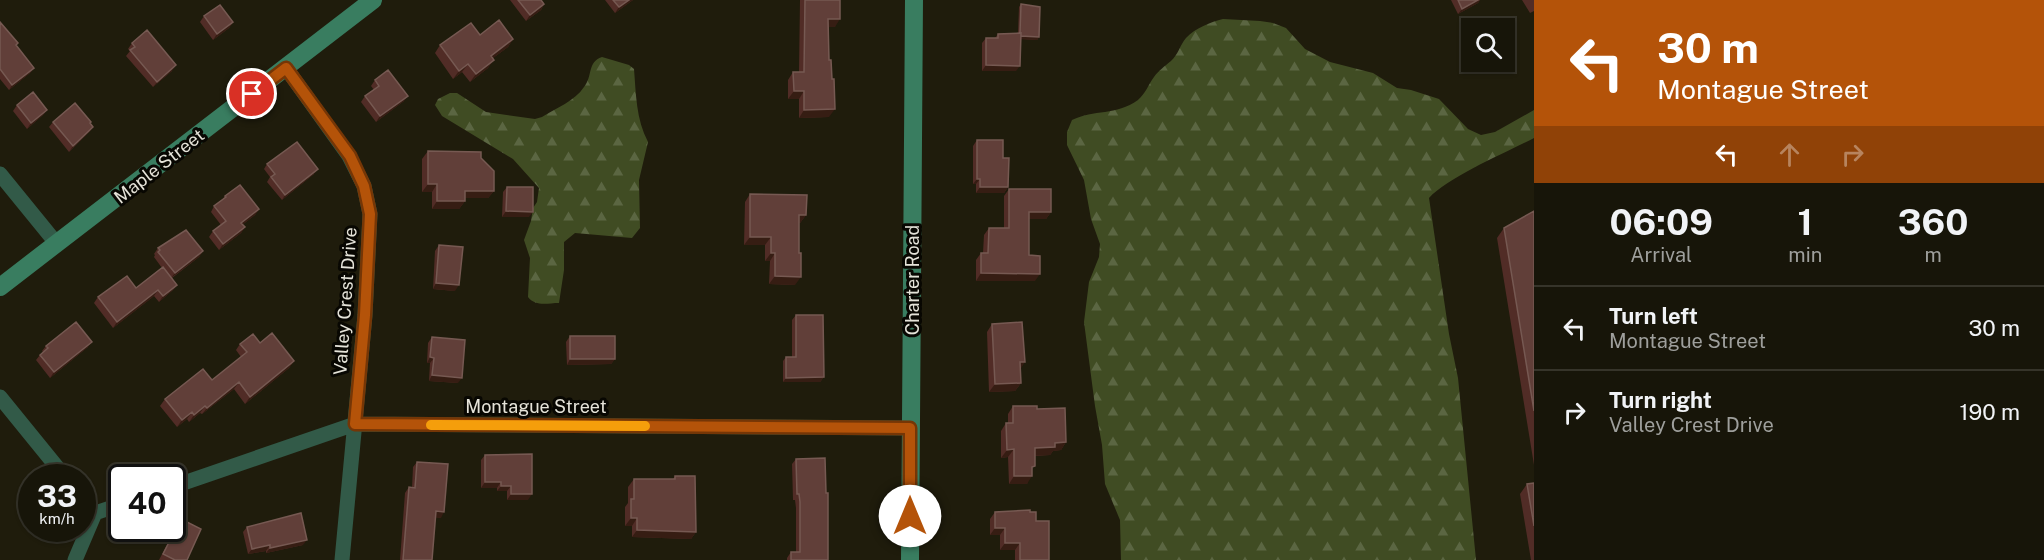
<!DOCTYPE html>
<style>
:root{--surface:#171509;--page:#242217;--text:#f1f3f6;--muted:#9e9f9c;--line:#36342a}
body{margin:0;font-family:"Public Sans",sans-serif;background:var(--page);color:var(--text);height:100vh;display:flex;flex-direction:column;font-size:22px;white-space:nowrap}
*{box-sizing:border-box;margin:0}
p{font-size:20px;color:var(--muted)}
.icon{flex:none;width:33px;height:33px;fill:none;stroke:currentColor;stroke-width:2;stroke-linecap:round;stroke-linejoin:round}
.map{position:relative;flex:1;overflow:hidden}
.drawer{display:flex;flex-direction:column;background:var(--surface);width:510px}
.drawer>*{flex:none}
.banner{background:#b45309;color:#fff;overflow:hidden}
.fabs{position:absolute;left:1461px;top:18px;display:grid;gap:12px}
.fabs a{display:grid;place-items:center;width:54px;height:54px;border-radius:0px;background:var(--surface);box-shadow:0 2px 4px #0004,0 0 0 2px var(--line);font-size:30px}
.speed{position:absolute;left:18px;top:464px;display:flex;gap:12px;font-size:30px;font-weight:700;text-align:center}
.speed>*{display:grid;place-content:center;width:78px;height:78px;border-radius:50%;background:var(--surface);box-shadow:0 2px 4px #0004,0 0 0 2px var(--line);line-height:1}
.speed small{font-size:15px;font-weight:400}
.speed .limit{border:3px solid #111;border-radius:9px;background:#fff;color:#111}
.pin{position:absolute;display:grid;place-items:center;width:51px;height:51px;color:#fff;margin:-26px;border:3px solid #fff;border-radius:50%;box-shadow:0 2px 6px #0007}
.me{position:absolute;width:66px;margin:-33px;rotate:0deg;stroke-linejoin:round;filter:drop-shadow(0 0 4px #0008)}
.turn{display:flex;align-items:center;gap:21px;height:126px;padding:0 24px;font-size:27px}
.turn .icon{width:78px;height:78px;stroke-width:2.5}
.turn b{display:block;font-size:42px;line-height:51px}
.lanes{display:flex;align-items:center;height:57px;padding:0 24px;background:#0003;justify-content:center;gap:30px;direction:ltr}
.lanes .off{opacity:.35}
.eta{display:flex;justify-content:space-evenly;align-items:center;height:102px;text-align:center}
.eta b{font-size:36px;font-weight:700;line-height:42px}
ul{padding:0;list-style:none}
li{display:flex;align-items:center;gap:18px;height:84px;padding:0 24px;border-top:2px solid var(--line)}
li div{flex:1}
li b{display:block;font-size:22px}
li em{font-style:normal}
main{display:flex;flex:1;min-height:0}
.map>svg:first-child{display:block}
.forest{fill:url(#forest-firs)}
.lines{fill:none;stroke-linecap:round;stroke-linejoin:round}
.street{stroke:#325a48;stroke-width:15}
.secondary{stroke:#397d60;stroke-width:18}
.wall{fill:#512c26}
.shaded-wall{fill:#361d13}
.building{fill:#613f39;stroke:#765952;stroke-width:1.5}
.route-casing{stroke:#753606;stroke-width:15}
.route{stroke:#b45309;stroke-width:10}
.slow{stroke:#f59e0b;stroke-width:10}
.labels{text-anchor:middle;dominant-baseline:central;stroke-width:6;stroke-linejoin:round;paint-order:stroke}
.street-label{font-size:18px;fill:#e5e3d9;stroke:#080702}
</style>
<main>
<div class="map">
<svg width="1534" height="560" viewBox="0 0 1534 560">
<defs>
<pattern id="forest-firs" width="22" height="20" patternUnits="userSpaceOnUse" patternTransform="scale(1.5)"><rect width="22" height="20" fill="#404c23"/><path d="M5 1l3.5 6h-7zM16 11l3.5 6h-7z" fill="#5b6642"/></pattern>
</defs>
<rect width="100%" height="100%" fill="#1f1c0c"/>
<path class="forest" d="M1223,19l37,2 13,2 13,5 19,21 25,13 43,11 24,15 14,2 28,9 29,30 13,6 14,-3 39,-22v28c-27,14 -86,39 -105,60l20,136 9,44 18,182h-355l-1,-40 -15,-36 -3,-39 -7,-39 -11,-84 5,-40 10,-25 1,-13 -9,-25 -7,-39 -17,-35v-13l5,-12c22,-11 44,-4 66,-20 8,-7 10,-15 16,-23 5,-7 10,-10 17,-16 7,-6 9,-16 15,-23 9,-10 25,-16 37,-19z
M602,57l27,8 5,4c2,25 2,50 14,73l-9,38 1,48 -8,10 -57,-5 -11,9v28l-5,33c-12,0 -23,4 -31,-6l2,-39 -6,-18 7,-19 2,-13 4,-6 2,-14 -26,-29 -71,-43 -7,-11 3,-6 12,-6h7l29,19 49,7 7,-2c14,-9 33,-16 42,-30 9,-11 3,-25 18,-30z"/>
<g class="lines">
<path class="street" d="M286,68l63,88 15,30 6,28 -5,101 -23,245
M0,174l57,70
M0,397l65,80
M172,487l183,-63 555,4
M82,498l13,15
M95,513l27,-9
M75,560l20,-47"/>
<path class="secondary" d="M0,287l373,-287
M910,560l4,-560"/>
</g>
<path class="wall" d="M510,0h31l3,4 -3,6 -15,11z
M605,0h28l-18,13z
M800,0h40l-5,27h-6v90l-30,1v-19h-11v-19l5,-8h6z
M1451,0h29l-2,3 -20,11z
M1522,0h12v11l-4,2z
M1021,4l18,33 -2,3 -16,-1 -5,32h-34v-28l4,-5h9l3,-4 20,-1 1,-26z
M204,16l29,6 -4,6 -16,12 -13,-18z
M0,22l16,24 18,22 -4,5 -21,17 -9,-11z
M480,35l33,4 -5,8 -15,11 -5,10 -18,14 -8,-10 -9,7 -18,-26 5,-8z
M132,43l40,28 -19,16 -27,-31 4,-5 -2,-2z
M375,80l29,21 -28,21 -15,-20 4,-6 9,-6 -3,-4z
M17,105l30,5 -4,5 -16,14 -14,-18z
M53,122l37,1 3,4 -4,5 -20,20 -20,-25z
M977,140l26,18 5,29 -4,6h-28v-9h-3v-38z
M428,151l53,7 13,33 -6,7h-23v3l-6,8h-27v-17h-10v-33z
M267,164l47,10 -32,26 -15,-18 3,-5 -6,-8z
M507,187l22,30h-27l1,-25z
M1009,189l42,23 -5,7h-17v36l6,26h-59v-21l5,-7h2l1,-18 5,-7h15v-32z
M750,194l56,21 -6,8h-1l-4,62 -26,-1 1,-23h-5v-16h-21l1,-43z
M225,196l34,13 -4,6 -13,10 3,2 -4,6 -22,17 -10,-13 4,-6 8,-6 -10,-13 3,-6 8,-6z
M1534,211v254l-37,-227 7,-10z
M439,245l16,46 -22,-2 2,-38z
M158,248l45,3 -4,6 -27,21 5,7 -4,5 -14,12 -5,-6 -41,32 -19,-25 4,-6 38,-9 26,-20 -8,-11 1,-2 -1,-1z
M796,315l28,62 -4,5h-37v-21l3,-4h6v-37z
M992,324l28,46 1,13 -6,8 -26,1 -2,-60z
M570,336l45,23 -4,5 -44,1 -1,-23z
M432,337l26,46 -29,-2 1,-18h-3l1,-20z
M260,343l34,18 -5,7 -44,36 -11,-15 -32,25 -2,-1 -11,9 -2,-3 -10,8 -17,-21 5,-7 47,-19 29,-23 -5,-7 4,-6z
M46,346l42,1 -38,31 -14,-18 4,-5 3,-3 -1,-1z
M1013,406l24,3 29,33 -5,8 -8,1 -3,4 -15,1 -3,14 -5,14h-18l-1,-27 -7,1v-27l5,-8h2v-9z
M485,455l43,45h-21v-9h-10v-3h-16v-28z
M796,459l30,34 2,67h-41v-2l4,-6h5v-44l-1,-8h-2l-1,-36z
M417,462l24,56 -6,-1 -3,43h-32l5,-67 4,-6 3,1 1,-21z
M675,476l21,56 -5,7 -59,-2v-11h-7v-19l3,-4v-16l6,-8h39z
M1534,483v77h-3l-11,-66 7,-10z
M995,512h35l6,9 13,39h-34v-10h-15v-15h-10v-16z
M181,519l6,41h-28l18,-35z
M247,527l56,18 -37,8v-2l-18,3 -5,-22z"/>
<path class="shaded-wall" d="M629,0h4l-18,13 4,-6z
M1478,0h2l-2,3 -20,11 4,-5z
M544,4l-3,6 -15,11 4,-6z
M828,19h12l-5,8h-12z
M233,22l-4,6 -16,12 4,-6z
M1020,36l19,1 -2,3 -19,-1z
M513,39l-5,8 -23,17 6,-8z
M494,60l-6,8 -18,14 6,-8z
M468,64l-6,8 -9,7 6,-8z
M176,65l-4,6 -19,16 4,-5z
M986,65l34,1 -4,5h-34z
M34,68l-4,5 -21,17 3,-5z
M794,91h10l-5,8h-11z
M408,96l-4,5 -28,21 4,-6z
M835,109l-6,8 -30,1 5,-8z
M47,110l-4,5 -16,14 4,-6z
M93,127l-4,5 -20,20 4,-6z
M318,169l-4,5 -32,26 3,-5z
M977,179h3l-4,5h-3z
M428,184h9l-5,8h-10z
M980,187h28l-4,6h-28z
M465,191h29l-6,7h-29z
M437,201h28l-6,8h-27z
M259,209l-4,6 -18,14 4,-6z
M506,211l27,1 -4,5h-27z
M1029,212h22l-5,7h-22z
M799,215h7l-6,8h-7z
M245,227l-4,6 -22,17 4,-6z
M750,237h21l-6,8h-21z
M203,251l-4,6 -28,21 4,-5z
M771,253h4l-5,8h-5z
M981,273l59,1 -5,7h-59z
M775,276l26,1 -6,8 -26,-1z
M436,283l23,2 -4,6 -22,-2z
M177,285l-4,5 -14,12 4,-6z
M158,290l-4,6 -41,32 4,-6z
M92,342l-4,5 -38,31 4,-6z
M430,357l4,1 -4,5h-3z
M570,359h45l-4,5 -44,1z
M294,361l-5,7 -44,36 5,-7z
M1020,362h5l-5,8z
M432,375l30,3 -4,5 -29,-2z
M824,377l-4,5h-37l3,-4z
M239,382l-5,7 -32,25 5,-6z
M1021,383l-6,8 -26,1 6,-8z
M205,406l-5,7 -11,9 5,-7z
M192,412l-5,7 -10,8 5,-7z
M1066,442l-5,8 -8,1 -3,4 -21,1 6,-8 20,-5z
M1014,449l-6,8 -7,1 6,-8z
M1014,476h18l-5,8h-18z
M485,482h16l-4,6h-16z
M501,486h10l-4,5h-10z
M511,494h21l-4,6h-21z
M436,511l8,1 -3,6 -9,-1z
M631,518h6l-5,8h-7z
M995,528h10l-5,7h-10z
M637,530l59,2 -5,7 -59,-2z
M307,540l-4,5 -37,8 4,-5z
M1005,543h15l-5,7h-15z
M270,545l-4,6 -18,3 4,-5z"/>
<path class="building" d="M518,0h23l3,4 -14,11z
M613,0h16l-10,7z
M805,0h35v19h-12l1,41h2l1,19h2l1,30 -31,1v-19h-10l-1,-19h11z
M1458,0h20l-16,9z
M1021,4l19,3 -1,30 -18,-1v-3h-1z
M220,5l13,17 -16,12 -13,-18z
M499,20l14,19 -22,17 3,4 -18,14 -8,-10 -9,7 -19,-26 31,-22 9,12z
M0,22l18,21 -2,2 18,23 -22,17 -12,-16z
M147,30l29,35 -19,17 -27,-32 5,-3 -3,-4z
M1021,33l-1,33 -34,-1v-27h12v-4z
M388,70l20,26 -28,20 -15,-20 14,-10 -4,-6z
M33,92l14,18 -16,13 -14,-18z
M75,103l16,19 -1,1 3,4 -20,19 -20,-24z
M977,140h26v18h6l-1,29h-28v-8h-3z
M297,142l21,27 -33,26 -14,-18 4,-3 -8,-10z
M428,151l53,1v6l13,13v20h-29v10h-28v-17h-9z
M240,185l19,24 -18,14 4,4 -22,17 -10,-13 13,-10 -12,-15 12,-9 -1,-1z
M507,187h26v25l-27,-1z
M1009,189h42v23h-22v43l11,1v18l-59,-1v-20h7l1,-25h20z
M750,194l57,1 -1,20h-7v38h2v24l-26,-1v-23h-4v-16h-21z
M1534,211v200l-30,-183z
M186,230l17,21 -28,22 -17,-21 2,-2 -2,-2z
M439,245l24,2 -4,38 -23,-2z
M163,267l14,18 -14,11 -5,-6 -41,32 -19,-25 29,-21 9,12z
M796,315h27l1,62 -38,1v-21h10z
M76,322l16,20 -38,30 -14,-17 8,-7 -2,-2z
M1022,322l3,40h-5l1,21 -26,1 -3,-60z
M272,333l22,28 -44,36 -11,-15 -32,26 -2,-2 -11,9 -2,-3 -10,8 -17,-21 38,-30 9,11 35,-28 -7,-8 13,-10 7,9z
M570,336h45v23h-45z
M432,337l33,3 -3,38 -30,-3 2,-17 -4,-1z
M1013,406h24v3l28,-1 1,34 -11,1v4l-20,1v18l-3,1v9h-18v-27l-7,1 -1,-27h7z
M532,454v40h-21v-8h-10v-4h-16v-27z
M825,458l1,35h2v67h-37v-8h9v-50l-1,-8h-2l-1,-35z
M417,462l31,2 -4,48 -8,-1 -4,49h-29l6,-73 6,1z
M675,476h20l1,56 -59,-2v-12h-6v-19h3v-20h41z
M1534,483v43l-7,-42z
M1030,510v2h6v9h13v39h-29v-17h-15v-15h-10v-16z
M301,513l6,27 -37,8v-3l-18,4 -5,-22z
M181,519l20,10 -14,31h-12l-12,-6z"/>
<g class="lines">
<g class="route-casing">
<path id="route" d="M252,94l34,-26 64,88 14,30 6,28 -5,101 -10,109 555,4v88"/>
</g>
<use href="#route" class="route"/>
<path class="slow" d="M431,425l214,1"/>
</g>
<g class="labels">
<g class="street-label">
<text transform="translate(159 166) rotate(-38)">Maple Street</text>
<text transform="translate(912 280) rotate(-90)">Charter Road</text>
<text transform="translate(345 301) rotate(-86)">Valley Crest Drive</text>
<text x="536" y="406">Montague Street</text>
</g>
</g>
</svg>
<div class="fabs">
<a><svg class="icon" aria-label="search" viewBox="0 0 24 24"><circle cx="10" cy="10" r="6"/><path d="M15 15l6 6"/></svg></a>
</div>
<div class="speed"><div>33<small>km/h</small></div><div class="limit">40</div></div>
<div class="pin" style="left:252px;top:94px;background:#d93025"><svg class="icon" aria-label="arrive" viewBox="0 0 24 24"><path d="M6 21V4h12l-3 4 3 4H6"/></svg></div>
<svg class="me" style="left:910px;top:516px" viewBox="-20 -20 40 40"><circle r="19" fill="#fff"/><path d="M0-13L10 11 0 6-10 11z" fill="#b45309"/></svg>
</div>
<section class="drawer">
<div class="banner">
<div class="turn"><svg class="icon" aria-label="left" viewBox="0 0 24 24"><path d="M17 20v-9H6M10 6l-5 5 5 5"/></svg><div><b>30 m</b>Montague Street</div></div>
<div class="lanes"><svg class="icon" aria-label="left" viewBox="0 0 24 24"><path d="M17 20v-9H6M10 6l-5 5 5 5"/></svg><svg class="icon off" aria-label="ahead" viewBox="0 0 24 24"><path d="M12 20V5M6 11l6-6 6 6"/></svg><svg class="icon off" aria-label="right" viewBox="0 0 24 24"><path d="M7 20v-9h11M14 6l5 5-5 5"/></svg></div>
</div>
<div class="eta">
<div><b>06:09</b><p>Arrival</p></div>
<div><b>1</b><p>min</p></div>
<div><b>360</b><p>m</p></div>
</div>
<ul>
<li><svg class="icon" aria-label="left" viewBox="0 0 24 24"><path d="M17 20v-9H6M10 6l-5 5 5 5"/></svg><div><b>Turn left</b><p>Montague Street</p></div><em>30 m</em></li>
<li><svg class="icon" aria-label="right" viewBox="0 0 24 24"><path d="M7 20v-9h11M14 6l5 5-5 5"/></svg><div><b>Turn right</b><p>Valley Crest Drive</p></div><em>190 m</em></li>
</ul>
</section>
</main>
